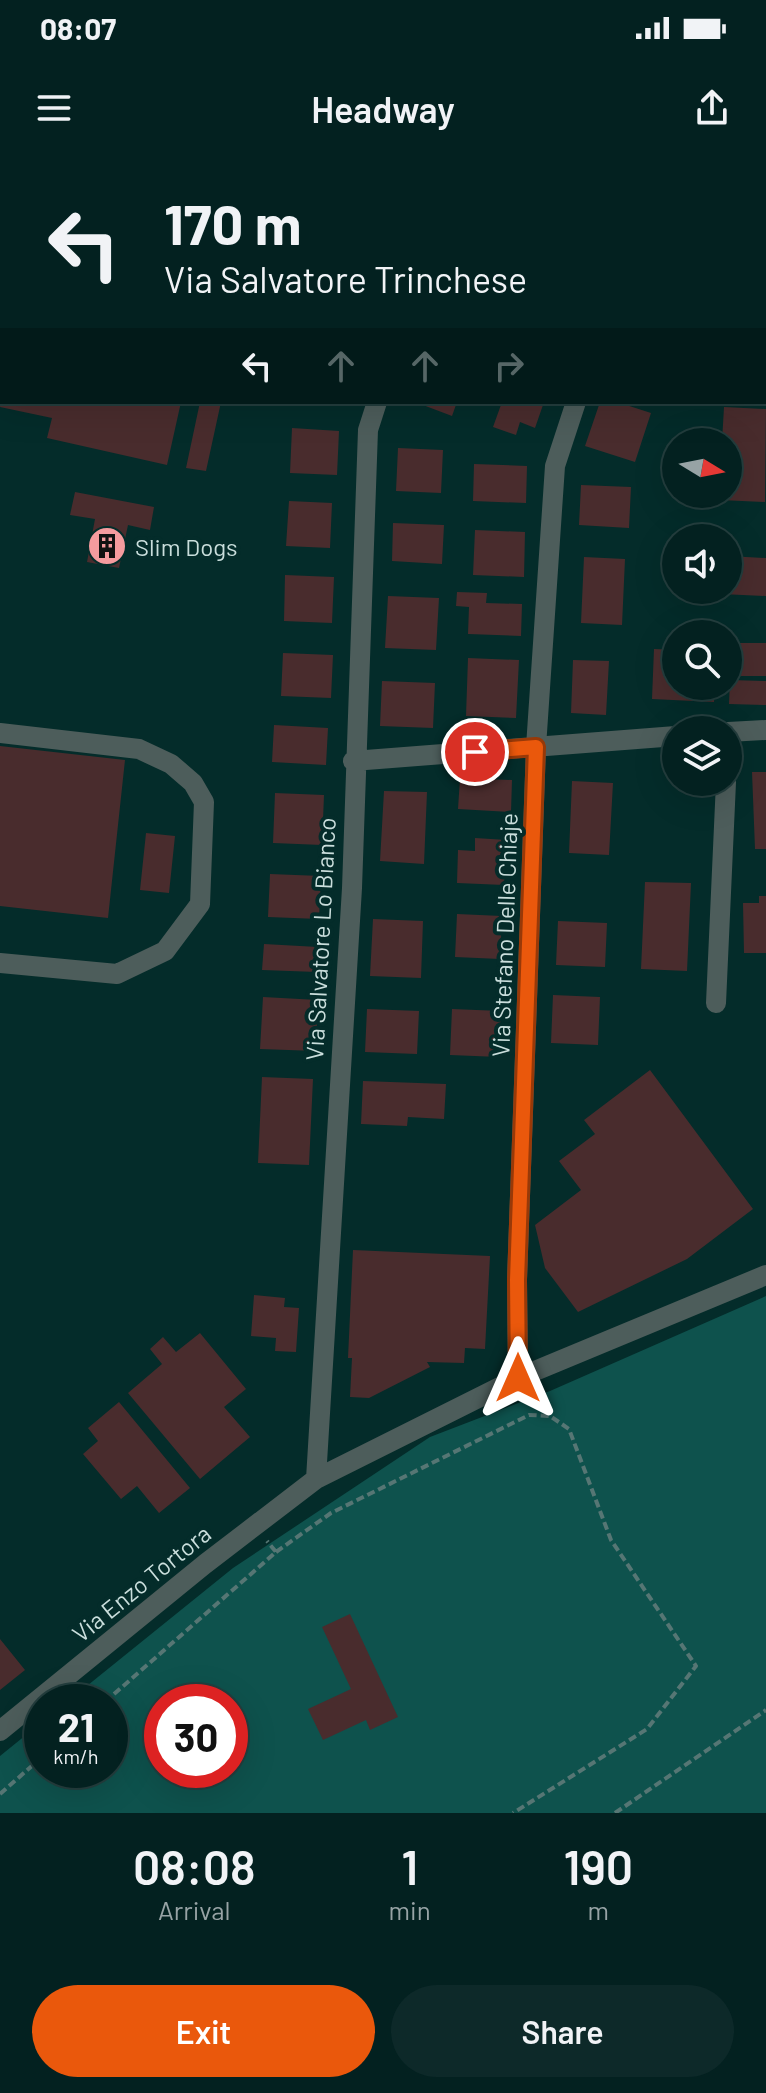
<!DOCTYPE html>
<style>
:root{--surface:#032120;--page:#0d2929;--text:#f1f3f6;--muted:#97a3a5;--line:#243e3e;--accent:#ea580c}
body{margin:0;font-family:Barlow,sans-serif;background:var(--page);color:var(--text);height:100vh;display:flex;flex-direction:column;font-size:30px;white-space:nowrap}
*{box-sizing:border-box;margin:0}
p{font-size:26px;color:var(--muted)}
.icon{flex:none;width:44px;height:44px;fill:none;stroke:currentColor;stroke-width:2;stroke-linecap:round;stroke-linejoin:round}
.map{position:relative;height:1653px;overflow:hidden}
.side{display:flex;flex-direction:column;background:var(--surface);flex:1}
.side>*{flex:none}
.top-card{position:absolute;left:0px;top:0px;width:766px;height:244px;box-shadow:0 8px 32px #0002,0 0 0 2px var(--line);background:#032120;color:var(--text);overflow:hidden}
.needle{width:52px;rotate:100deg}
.buttons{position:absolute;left:662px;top:268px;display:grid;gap:16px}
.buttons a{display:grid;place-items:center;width:80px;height:80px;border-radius:50%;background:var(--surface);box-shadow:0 8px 32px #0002,0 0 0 2px var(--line);font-size:40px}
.speed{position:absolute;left:24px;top:1524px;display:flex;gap:16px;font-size:40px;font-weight:700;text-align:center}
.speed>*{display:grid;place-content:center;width:104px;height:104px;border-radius:50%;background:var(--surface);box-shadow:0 8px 32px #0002,0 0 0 2px var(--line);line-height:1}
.speed small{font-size:20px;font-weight:400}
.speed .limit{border:12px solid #d22;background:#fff;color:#111}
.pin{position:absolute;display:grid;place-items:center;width:68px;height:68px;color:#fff;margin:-34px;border:4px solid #fff;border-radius:50%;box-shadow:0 2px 8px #0007}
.me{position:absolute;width:88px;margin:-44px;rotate:0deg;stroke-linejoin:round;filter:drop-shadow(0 0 6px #0008)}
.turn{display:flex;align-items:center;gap:28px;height:168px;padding:0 32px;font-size:36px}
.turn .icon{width:104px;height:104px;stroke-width:2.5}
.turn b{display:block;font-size:56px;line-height:68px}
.lanes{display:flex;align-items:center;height:76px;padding:0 32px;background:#0003;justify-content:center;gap:40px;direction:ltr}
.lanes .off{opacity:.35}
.eta{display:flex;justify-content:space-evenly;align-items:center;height:136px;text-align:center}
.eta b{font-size:48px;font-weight:600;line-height:56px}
.primary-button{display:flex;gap:16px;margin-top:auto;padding:16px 32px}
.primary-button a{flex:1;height:92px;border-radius:48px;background:var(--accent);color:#fff;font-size:32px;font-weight:600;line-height:92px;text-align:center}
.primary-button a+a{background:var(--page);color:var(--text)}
.status{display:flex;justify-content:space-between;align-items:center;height:56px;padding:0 40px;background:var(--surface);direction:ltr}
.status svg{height:22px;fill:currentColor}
header{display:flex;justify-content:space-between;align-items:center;height:104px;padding:0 32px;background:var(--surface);font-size:36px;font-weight:600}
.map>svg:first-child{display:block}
.green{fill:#0e524d;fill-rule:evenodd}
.building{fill:#492c2d}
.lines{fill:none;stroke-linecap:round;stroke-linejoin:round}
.path{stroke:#567674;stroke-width:4;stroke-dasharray:8 4;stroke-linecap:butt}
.minor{stroke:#4d5d5b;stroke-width:20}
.rail-casing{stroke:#74918f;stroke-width:9}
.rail{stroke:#042c2a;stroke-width:6;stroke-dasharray:18;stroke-linecap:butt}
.route-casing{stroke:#983908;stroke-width:20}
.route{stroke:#ea580c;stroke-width:14}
.labels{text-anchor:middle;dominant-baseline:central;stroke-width:8;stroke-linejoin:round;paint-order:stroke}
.poi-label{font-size:24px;fill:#cadedc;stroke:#042c2a;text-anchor:start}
.street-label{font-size:24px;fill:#cadedc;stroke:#042c2a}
</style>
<div class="status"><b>08:07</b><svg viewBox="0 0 49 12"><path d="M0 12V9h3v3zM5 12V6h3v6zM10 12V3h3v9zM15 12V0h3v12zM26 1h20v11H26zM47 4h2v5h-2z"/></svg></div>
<header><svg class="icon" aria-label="menu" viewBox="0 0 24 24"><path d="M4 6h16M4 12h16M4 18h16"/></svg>Headway<svg class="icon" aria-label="share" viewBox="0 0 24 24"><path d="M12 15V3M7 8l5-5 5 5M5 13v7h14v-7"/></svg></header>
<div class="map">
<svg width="766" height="1653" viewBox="0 0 766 1653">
<rect width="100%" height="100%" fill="#042c2a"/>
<path class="green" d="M766,1136v517h-766v-57l42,-34v48h68v-68h-43l166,-134 197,-131 120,-46zM162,1542h68v68h-68z"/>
<path class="building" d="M1,242h180l-14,63 -120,-27 5,-20 -52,-11z
M200,242h21l-15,69 -20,-3z
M415,242h42l-5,14z
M502,242h42l-9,26 -15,-6 -4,13 -23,-8z
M600,242h17l34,11 -16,49 -50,-16z
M724,247l42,2 -1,93 -45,-2v-6h8v-52h-6z
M292,268l47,3 -2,44 -47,-2z
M398,288l45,2 -2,43 -45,-2z
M474,304l53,2 -1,37 -53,-2z
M581,325l50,2 -2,41 -50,-3z
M75,332l79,15 -4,23 -22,-5 -9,43 -32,-6 8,-43 -25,-4z
M289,341l43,2 -2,45 -44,-2z
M393,363l51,2 -2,39 -50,-3z
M475,370l50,2 -1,45 -51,-2z
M728,396l38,2v38l-66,-3v-3h28z
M584,397l41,2 -3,66 -41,-2z
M285,415l49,2 -2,46 -48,-2z
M457,432l30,1 -1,10 36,1 -1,32 -53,-2 1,-27 -13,-1z
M388,436l51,2 -3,52 -51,-2z
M730,483h36v33h-36z
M654,489l22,1v36h39l-1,16 -62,-3z
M283,493l50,2 -2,43 -50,-2z
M468,498l51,2 -3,58 -50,-2z
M573,500l36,1 -3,54 -35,-2z
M730,520l36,1v24l-37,-1z
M382,521l53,2 -2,45 -53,-2z
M274,565l54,3 -2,37 -54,-3z
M0,586l125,14 -17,158 -108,-12z
M752,612h14v77h-11z
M460,618l52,2 -1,32 -53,-3z
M572,621l41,2 -4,72 -40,-2z
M384,631l43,1 -3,72 -44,-3z
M275,633l49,2 -2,50 -49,-2z
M146,673l29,3 -6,57 -29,-3z
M475,678l32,2 -3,45 -47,-2 1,-33 17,1z
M270,714l51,2 -2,43 -51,-2z
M645,722l46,1 -4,88 -46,-2z
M759,736h7v57h-22l-1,-50h16z
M457,754l45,2 -2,43 -45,-2z
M373,759l50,2 -2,57 -51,-2z
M558,761l49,2 -2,44 -49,-2z
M264,784l54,3 -1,25 -55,-2z
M553,835l47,2 -2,48 -47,-2z
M263,837l55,3 -2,51 -56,-2z
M367,849l52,2 -2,43 -52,-2z
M452,849l49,2 -2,46 -49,-2z
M650,910l103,139 -66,50 -109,53 -33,-44 -10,-43 46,-35 -22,-29 36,-27 -11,-14z
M262,917l51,2 -4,86 -51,-2z
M363,921l83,3 -2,35 -36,-2 -1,9 -46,-2z
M353,1090l137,6 -5,93 -20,-1 -1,15 -37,-1 3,5 -61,31 -19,-1 2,-39h-4z
M254,1135l31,3 -1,9 15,1 -3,44 -21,-1 1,-13 -25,-2z
M200,1173l46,56 -22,18 26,30 -50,42 -72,-86 34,-29 -12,-15 13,-12 13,15z
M119,1242l71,86 -31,25 -22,-27 -16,13 -38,-45 15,-13 -10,-13z
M350,1454l48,103 -28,13 -4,-10 -43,20 -15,-31 43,-20 -29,-62z
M0,1479l25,31 -25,20z"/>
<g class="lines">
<path class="path" d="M276,1392l55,-39 198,-98 21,1 19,13 42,111 85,126 -49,63 -134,84
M105,1542l171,-150 -9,-11
M0,1634l42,-37
M615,1653l151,-103"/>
<path class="minor" d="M543,0l3,2
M462,2l1,-2
M764,171l2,2
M728,572l38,-2
M0,573l139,16 32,15 22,19 11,19 -4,102 -35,47 -48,23 -117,-11
M353,601l323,-25
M716,843l10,-221
M518,1218l-1,-98 19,-533 19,-281 21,-64
M316,1319l36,-591 16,-458 9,-28
M0,1571l205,-167 111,-85 202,-101 248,-103"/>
<g class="rail-casing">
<path id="rail" d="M689,0l5,2
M724,0l5,2
M764,16h2
M764,31l2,1"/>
</g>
<use href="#rail" class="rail"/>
</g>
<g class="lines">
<g class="route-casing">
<path id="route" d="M475,592l61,-5 -19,533 1,98"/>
</g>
<use href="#route" class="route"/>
</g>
<defs>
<g id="building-disc" transform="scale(2)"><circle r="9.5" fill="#f59b9e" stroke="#042c2a"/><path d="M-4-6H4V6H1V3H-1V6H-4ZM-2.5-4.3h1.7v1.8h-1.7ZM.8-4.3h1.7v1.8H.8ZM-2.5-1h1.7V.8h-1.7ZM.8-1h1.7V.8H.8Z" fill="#111"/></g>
</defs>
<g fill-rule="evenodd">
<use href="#building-disc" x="107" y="386"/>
</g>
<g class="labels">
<g class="poi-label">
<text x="135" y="386">Slim Dogs</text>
</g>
<g class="street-label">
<text transform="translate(504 775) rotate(-88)">Via Stefano Delle Chiaje</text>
<text transform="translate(320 779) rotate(-87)">Via Salvatore Lo Bianco</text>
<text transform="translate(141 1423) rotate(-39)">Via Enzo Tortora</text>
</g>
</g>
</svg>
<div class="buttons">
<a><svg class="needle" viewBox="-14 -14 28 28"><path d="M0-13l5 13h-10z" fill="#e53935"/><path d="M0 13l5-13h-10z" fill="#97a3a5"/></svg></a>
<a><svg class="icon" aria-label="sound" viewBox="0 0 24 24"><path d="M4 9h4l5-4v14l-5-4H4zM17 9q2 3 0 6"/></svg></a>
<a><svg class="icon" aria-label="search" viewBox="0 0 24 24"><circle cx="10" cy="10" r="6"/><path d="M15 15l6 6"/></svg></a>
<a><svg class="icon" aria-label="layers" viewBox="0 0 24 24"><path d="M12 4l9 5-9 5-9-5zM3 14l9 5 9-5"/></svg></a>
</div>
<div class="speed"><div>21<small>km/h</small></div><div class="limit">30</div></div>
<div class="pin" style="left:475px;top:592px;background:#d93025"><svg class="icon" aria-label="arrive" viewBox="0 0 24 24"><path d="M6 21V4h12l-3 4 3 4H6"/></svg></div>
<svg class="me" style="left:518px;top:1218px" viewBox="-20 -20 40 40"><path d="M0-17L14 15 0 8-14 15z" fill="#ea580c" stroke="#fff" stroke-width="4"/></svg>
<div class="top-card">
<div class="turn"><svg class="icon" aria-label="left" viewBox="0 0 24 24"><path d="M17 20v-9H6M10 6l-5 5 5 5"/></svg><div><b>170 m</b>Via Salvatore Trinchese</div></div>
<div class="lanes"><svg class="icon" aria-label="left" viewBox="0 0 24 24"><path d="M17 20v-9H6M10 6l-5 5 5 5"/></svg><svg class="icon off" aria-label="ahead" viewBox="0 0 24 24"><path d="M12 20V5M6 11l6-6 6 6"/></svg><svg class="icon off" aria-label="ahead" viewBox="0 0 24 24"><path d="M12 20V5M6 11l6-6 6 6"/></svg><svg class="icon off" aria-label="right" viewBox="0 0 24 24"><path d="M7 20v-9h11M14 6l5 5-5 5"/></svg></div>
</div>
</div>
<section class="side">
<div class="eta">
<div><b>08:08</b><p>Arrival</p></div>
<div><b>1</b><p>min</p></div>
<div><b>190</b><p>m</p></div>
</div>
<div class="primary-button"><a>Exit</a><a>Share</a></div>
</section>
